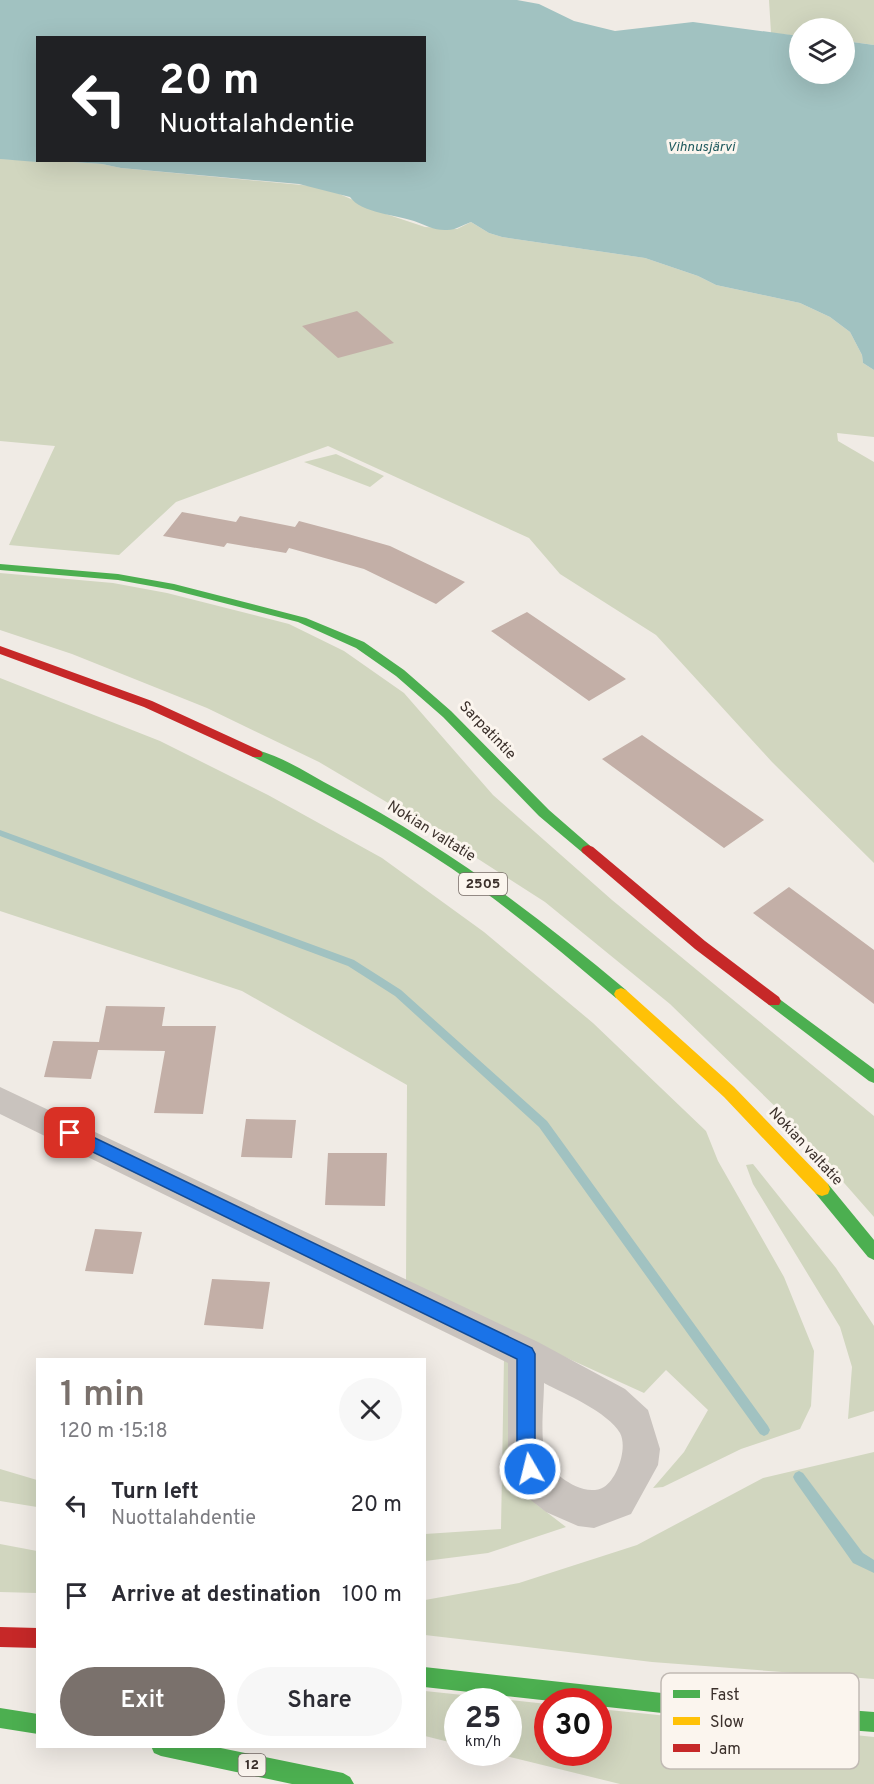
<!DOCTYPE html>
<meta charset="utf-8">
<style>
:root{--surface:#fff;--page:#f7f7f7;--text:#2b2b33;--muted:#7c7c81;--accent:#7a716c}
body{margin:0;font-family:Overpass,sans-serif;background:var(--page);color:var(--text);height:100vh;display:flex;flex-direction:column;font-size:22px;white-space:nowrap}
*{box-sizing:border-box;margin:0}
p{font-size:20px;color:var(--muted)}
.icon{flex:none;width:33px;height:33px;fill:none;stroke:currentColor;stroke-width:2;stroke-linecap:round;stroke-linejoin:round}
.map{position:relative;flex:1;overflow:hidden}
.details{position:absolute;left:36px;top:1358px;width:390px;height:390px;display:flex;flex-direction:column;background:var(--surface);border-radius:0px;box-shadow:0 6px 24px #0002}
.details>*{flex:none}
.hud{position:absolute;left:36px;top:36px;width:390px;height:126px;border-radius:0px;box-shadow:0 6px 24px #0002;background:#202124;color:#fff;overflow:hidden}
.buttons{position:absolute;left:789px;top:18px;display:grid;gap:12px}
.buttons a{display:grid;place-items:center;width:66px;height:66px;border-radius:50%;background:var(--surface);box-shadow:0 6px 24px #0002;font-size:30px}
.speed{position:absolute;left:444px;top:1688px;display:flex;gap:12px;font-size:30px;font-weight:700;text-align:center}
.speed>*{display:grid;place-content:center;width:78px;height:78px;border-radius:50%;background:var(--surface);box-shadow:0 6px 24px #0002;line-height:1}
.speed small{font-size:15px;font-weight:400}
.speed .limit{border:9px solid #d22;background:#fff;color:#111}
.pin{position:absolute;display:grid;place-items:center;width:51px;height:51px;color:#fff;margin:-26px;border-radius:12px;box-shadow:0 3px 9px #0006}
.me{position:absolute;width:66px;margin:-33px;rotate:352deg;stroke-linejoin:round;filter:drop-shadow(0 0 4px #0008)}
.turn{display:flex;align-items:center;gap:21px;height:126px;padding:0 24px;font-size:27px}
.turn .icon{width:78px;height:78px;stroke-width:2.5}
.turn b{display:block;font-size:42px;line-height:51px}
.round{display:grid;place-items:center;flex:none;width:63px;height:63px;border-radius:32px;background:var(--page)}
.head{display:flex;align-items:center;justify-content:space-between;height:102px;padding:0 24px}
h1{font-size:36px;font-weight:600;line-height:45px;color:var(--accent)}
.cta{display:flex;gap:12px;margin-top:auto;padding:12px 24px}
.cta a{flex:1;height:69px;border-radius:36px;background:var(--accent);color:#fff;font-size:24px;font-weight:600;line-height:69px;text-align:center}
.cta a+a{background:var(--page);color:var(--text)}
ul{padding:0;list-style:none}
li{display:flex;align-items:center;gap:18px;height:90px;padding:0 24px}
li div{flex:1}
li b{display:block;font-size:22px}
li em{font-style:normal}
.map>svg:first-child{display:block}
.green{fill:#d1d6bf}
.water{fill:#a1c2c1;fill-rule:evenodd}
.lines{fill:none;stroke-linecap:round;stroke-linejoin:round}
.stream{fill:#a1c2c1;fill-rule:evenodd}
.building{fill:#c3afa7}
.street{fill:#c9c3be;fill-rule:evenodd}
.fast{fill:#4caf50;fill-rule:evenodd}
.slow{fill:#ffc107;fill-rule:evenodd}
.jam{fill:#c62828;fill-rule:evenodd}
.route{fill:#1a73e8;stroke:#114b97;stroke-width:1.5}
.labels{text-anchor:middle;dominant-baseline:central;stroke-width:6;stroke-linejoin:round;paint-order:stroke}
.far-water-label{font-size:14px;font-style:italic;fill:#1f5a5e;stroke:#fbf5ee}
.shield{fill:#fbf5ee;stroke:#756b66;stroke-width:1.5}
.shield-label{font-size:14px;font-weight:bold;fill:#3b302b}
.street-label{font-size:15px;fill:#3b302b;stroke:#fbf5ee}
.key{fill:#fbf5ee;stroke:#c1bab4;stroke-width:1.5}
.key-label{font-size:16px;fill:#3b302b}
</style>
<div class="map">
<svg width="874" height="1784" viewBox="0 0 874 1784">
<rect width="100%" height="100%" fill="#f0ebe5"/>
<path class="green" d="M769,0h105v45l-29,-4 -1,-13h-44l-1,8 -28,-3z
M0,159l58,2 44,3 19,4 191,18 23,6 48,21 42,14 32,2 14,-7 18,11 13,4 143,21 53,18 18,9 84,18 30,14 20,15 12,23 1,8 11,7v67l-37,-4 1,8 36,21v401l-102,-101 -116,-127 -96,-61 -31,-36 -201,-92 -152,56 -57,53 -110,-10 46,-99 -55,-5z
M336,454l48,22 -14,11 -66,-25z
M0,573l113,10 54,10 122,31 55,27 60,42 89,102 119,105 262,216v101l-87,-99 -117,-114 -125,-102 -118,-76 -108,-64 -112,-54 -135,-54 -72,-24z
M0,678l160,63 108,54 114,63 102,74 109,91 113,108 12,30 66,116 30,74 -3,55 -11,23 -59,20 -78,38 -10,1 31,-36 24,-42 -42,-40 -22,23 -238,-108 1,-200 -165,-94 -242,-80z
M753,1164l83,104 38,58v85l-26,8 4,-52 -12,-40 -87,-143 -7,-19z
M504,1358l8,6 24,140 30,23 -78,26 -63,8v-27l76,-5z
M874,1452v227l-222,-17 -227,-27v-35l94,-17 118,-38 126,-67z
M0,1469l37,11v27l-37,-6z
M0,1544l37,7v42l-37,-1z
M425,1691l122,13 1,48h50l1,-43 275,28v47h-254l-130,-32h18v-51h-50l-1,43 -32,-8z"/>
<path class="water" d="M0,0h517l22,4 35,17 41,10 78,-9 106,14 1,38h44l1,-33 29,4v325l-11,-7 -1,-8 -12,-23 -20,-15 -30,-14 -84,-18 -18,-9 -53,-18 -143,-21 -13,-4 -18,-11c-9,3 -16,9 -26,8 -12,0 -20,-5 -31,-9 -17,-6 -53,-8 -64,-24l-51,-13 -178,-16 -19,-4 -44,-3 -21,1 -37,-3zM38,38h386v122h-386z"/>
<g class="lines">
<path class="stream" d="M0,830l354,130 47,30 146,131 221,305 2,4 -2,4 -4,2 -4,-2 -221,-307 -144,-131 -47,-30 -348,-130z
M799,1471l4,2 60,80 11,7v13l-21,-10 -58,-82 -2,-4 2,-4z"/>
</g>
<path class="building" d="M357,311l37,32 -56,15 -36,-32z
M182,512l54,10 4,-6 55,11 4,-6 49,13 42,12 75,36 -29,22 -72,-35 -75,-21 -3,5 -59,-10 -3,4 -61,-11z
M527,612l99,67 -37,22 -98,-70z
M642,735l122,85 -40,28 -122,-89z
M789,887l85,63v54l-121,-91z
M106,1006l59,1 -3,19h54l-13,88 -49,-1 11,-62 -67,-1 -7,29 -47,-2 9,-36 46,1z
M246,1119l50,1 -4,38 -51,-1z
M328,1153h59l-2,53 -60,-1z
M95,1229l47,3 -9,42 -48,-3z
M212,1279l58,3 -7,47 -59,-4z"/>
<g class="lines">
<path class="street" d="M0,1087l538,255 87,47 23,21 12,39 -2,16 -27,49 -37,14 -16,-2 -32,-14 -18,-14 -16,-29 -4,-22v-84l-508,-249zM544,1383c21,11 64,29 76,50 8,15 -3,46 -16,54 -14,8 -31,-1 -42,-9 -6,-5 -12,-10 -15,-17 -8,-21 -3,-56 -3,-78z"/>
<path class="fast" d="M0,564l118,10 56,10 132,34 58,24 40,28 47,41 98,99 46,40 -7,5 -5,-2 -44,-37 -96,-99 -47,-41 -40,-28 -58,-26 -125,-32 -55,-10 -118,-10z
M257,750c27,7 53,25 78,38 106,55 199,125 291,202l2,4 -2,4h-10c-53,-45 -107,-90 -165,-130 -63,-42 -130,-78 -198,-111l-2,-3 2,-3z
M774,995l100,74v14l-5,-2 -100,-76 -2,-4 2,-4z
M822,1182l6,2 46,56v20l-6,-3 -52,-63 -2,-5 2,-5z
M424,1667l330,36 120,9v20l-120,-9 -156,-17v-5h-47l-127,-14z
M0,1708l38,6v20l-38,-6z
M151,1746h60l132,27 7,4 4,7h-62l-131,-28 -7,-3z"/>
<path class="slow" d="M621,988l5,2 108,97 94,97 2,5 -2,5 -6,2 -6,-2 -92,-97 -108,-99 -2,-4 2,-4z"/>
<path class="jam" d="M0,646l152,55 109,50 2,3 -2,3h-8l-109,-50 -144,-53z
M588,845l5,2 112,94 74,56 2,4 -2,4h-10l-74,-56 -112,-96 -2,-3 2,-3z
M0,1627l38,1v20l-38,-1z"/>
</g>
<path class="route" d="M70,1126l462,222 3,6v93l5,22 -3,7 -7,2 -6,-2 -7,-29v-88l-453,-221 -2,-5 2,-5z"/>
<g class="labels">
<g class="far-water-label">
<text x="701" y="147">Vihnusjärvi</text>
</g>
<g class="shield">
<rect x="459" y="873" width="48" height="22" rx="4.5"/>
<rect x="238.5" y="1754" width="27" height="22" rx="4.5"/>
</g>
<g class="shield-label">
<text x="483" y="884">2505</text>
<text x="252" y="1765">12</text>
</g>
<g class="street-label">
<text transform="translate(487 731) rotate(46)">Sarpatintie</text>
<text transform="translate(431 832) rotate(32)">Nokian valtatie</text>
<text transform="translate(805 1147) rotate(47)">Nokian valtatie</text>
</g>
</g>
<rect x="661" y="1673" width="198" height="96" rx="9" class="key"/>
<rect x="673" y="1690" width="27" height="8" fill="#4caf50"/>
<rect x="673" y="1717" width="27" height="8" fill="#ffc107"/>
<rect x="673" y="1744" width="27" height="8" fill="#c62828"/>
<g class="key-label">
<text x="710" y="1700">Fast</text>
<text x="710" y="1727">Slow</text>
<text x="710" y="1754">Jam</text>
</g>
</svg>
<div class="buttons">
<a><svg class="icon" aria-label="layers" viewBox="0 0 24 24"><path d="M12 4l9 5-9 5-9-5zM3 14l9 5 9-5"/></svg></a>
</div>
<div class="speed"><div>25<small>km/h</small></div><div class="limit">30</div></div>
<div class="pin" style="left:70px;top:1133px;background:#d93025"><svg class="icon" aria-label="arrive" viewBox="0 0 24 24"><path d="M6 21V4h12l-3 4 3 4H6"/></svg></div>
<svg class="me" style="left:530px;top:1469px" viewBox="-20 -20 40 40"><circle r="17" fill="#1a73e8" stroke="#fff" stroke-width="3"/><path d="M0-11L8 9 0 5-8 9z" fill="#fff"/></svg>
<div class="hud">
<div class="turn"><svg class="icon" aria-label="left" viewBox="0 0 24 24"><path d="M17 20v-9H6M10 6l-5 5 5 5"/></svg><div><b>20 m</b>Nuottalahdentie</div></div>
</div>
<section class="details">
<div class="head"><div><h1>1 min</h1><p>120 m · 15:18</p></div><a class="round"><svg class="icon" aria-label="close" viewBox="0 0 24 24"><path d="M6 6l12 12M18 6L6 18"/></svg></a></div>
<ul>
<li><svg class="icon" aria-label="left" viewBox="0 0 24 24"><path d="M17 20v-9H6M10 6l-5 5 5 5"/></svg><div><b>Turn left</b><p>Nuottalahdentie</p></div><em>20 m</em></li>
<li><svg class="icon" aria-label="arrive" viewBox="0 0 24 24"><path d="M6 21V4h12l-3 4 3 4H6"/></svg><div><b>Arrive at destination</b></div><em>100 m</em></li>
</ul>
<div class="cta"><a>Exit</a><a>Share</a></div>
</section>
</div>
